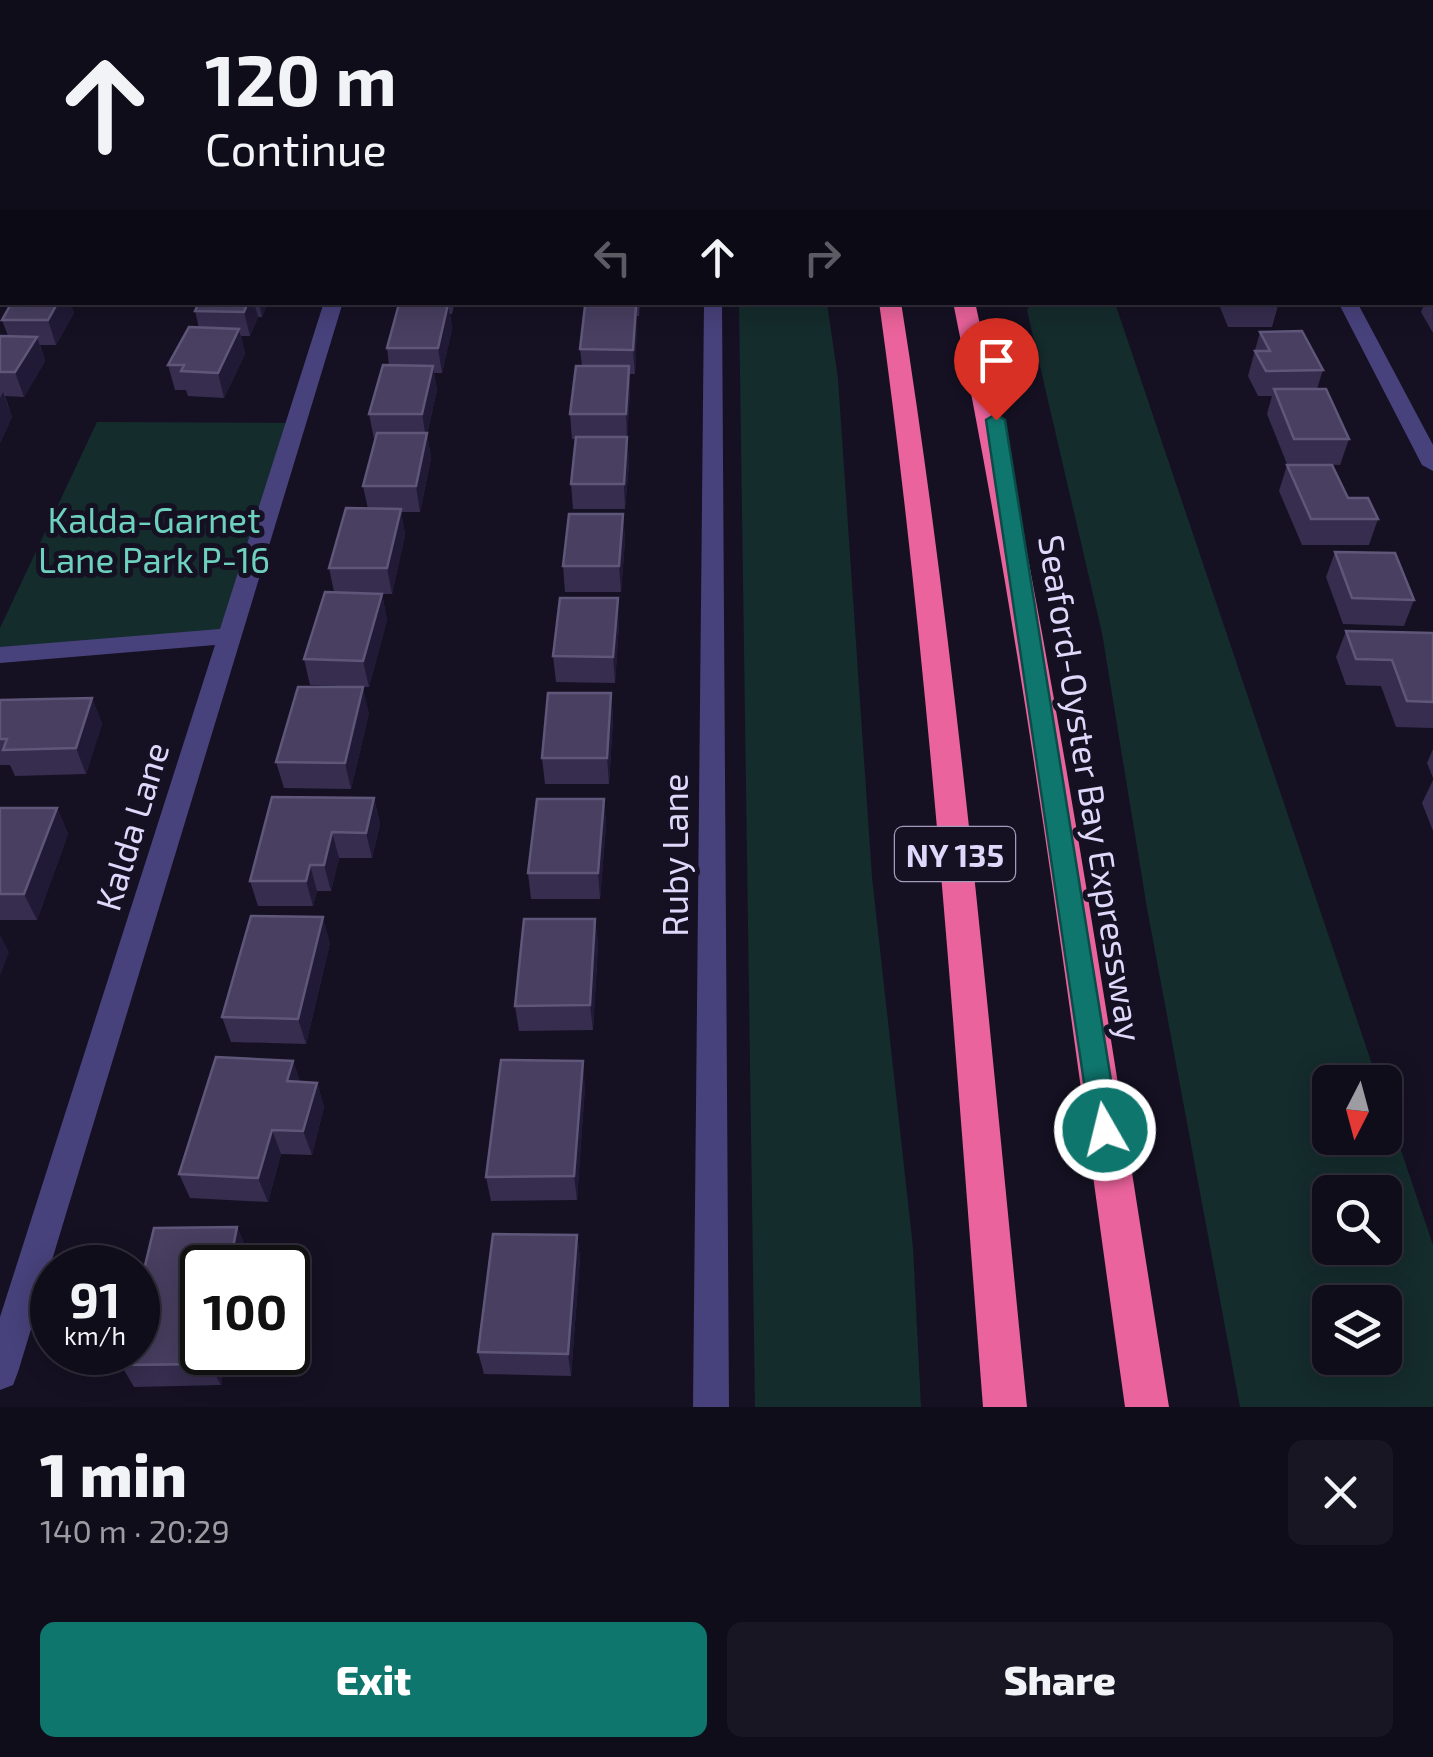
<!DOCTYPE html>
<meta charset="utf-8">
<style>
:root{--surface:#100d1a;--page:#191623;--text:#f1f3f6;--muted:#9c9ca2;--line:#302d39;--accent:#0f766e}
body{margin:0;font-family:"Exo 2",sans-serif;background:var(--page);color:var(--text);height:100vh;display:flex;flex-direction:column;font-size:38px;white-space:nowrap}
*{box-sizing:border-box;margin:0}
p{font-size:32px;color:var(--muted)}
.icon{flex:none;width:55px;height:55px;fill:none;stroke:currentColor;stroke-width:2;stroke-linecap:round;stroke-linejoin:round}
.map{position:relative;height:1407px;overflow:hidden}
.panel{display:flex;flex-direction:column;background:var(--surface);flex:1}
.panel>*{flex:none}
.banner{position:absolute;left:0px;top:0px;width:1435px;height:305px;box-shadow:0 5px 25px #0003,0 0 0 2px var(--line);background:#100d1a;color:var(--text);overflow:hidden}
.needle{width:65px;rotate:186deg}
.fabs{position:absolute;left:1312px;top:1065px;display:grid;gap:20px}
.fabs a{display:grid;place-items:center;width:90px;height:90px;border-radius:15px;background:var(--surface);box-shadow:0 5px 25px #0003,0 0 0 2px var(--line);font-size:50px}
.speed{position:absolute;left:30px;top:1245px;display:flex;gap:20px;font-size:50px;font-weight:700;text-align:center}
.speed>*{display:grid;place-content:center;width:130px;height:130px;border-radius:50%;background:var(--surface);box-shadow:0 5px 25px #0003,0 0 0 2px var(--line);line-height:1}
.speed small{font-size:25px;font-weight:400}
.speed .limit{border:5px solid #111;border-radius:15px;background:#fff;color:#111}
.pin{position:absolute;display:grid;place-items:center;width:85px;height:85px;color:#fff;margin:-102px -42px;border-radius:50% 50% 50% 0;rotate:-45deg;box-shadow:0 0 10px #0007}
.pin .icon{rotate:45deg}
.me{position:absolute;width:110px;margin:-55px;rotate:352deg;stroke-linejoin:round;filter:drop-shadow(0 0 8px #0008)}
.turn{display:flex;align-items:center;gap:35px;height:210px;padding:0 40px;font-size:45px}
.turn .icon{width:130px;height:130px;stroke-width:2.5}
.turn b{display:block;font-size:70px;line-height:85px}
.lanes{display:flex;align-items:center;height:95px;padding:0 40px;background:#0003;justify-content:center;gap:50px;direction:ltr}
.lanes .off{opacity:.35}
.round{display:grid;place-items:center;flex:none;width:105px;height:105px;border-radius:15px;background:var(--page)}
.headline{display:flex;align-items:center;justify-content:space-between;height:170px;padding:0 40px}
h1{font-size:60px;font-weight:800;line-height:75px}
.cta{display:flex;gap:20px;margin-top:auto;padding:20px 40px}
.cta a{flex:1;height:115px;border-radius:15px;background:var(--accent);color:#fff;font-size:40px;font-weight:800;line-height:115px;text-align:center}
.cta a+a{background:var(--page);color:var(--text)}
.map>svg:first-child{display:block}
.green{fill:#152c2c;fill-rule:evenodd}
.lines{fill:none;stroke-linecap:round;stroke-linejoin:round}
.street{fill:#48427c;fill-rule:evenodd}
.highway{fill:#eb639c;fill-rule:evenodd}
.wall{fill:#362d4f}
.shaded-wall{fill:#211a36}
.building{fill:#483f61;stroke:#5f5779;stroke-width:2.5}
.route{fill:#0f766e;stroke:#0a4d48;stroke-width:2.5}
.labels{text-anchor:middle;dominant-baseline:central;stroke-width:10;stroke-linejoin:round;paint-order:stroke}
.shield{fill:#151123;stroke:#a29cba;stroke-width:2.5}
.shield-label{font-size:32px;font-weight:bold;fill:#ded8fa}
.park-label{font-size:35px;fill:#6dd1be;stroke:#151123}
.street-label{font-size:35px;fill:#ded8fa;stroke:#151123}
</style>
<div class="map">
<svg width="1433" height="1407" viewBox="0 0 1433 1407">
<rect width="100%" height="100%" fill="#151123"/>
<path class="green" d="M739,303h88l11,76 34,498 41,371 8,159h-166z
M1032,303h83l263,779h-48v56h55v-35l48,142v162h-193l-93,-499 -45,-275 -75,-323zM1330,1192h55v56h-55zM1330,1302h55v56h-55z
M97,422l199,1 -66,213 -230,18v-26z"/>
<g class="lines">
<path class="street" d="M1180,0h14l1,2h-14z
M0,58l2,1v8l-2,1z
M324,302h19l-325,1070 -5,13 -13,5v-73l215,-672 -215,18v-16l220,-18z
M704,302h18l7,1105h-36z
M1338,302h19l76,143v26l-11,-6z"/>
<path class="highway" d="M725,0h18l1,2h-18z
M794,0h16l1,2h-16z
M850,0h16l1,2h-16z
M949,0h16v2h-16z
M879,302h22c58,367 89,736 126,1105h-44c-29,-369 -53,-738 -104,-1105z
M953,302h22c82,366 135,736 194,1105h-44c-52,-369 -97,-739 -172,-1105z"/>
</g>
<path class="wall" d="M305,0h68v2h-68z
M1095,0h45v2h-44z
M1366,0h58l1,2h-57z
M2,3v35h-1l-1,-34z
M0,69h2v36l-2,1z
M1432,201l1,132 -12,-21 4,-10h7z
M12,302h58l4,11 -18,32h-16l5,16 -21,36 -19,-1 7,21 -12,26v-107h8l-6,-16z
M199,302h67l1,3 -5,12h-4l-8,19h-9l4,18 -21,44 -36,-2 -2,-6h-11l-7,-25 31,-37 -4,-17z
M404,302h51l-3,12h-2l2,15 -10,44h-8l3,17 -10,44 4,24 -11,54h-19l4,23 -13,59h-10l5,26 -18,67 -59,-2 -6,-26 30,-67 -5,-24 39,-59 -5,-23 13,-47h-2l-5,-25 20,-49 -2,-17z
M589,302h51l-1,14h-2l-2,58h-5v17l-3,46 2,26 -4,46h-52l-2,-25 5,-45h-4l-2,-25 12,-48 -2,-17z
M1218,302h61l-7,25h-44z
M1260,332l63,38 -6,19 32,50 -9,26 -53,-1 -20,-50 5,-18h-14l-10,-20z
M1287,465l61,33 30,21 -9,26h-67l-23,-54z
M623,514l2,26 -4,52h-56l-2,-26z
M1335,552l79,48 -10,26 -61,-2 -17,-47z
M619,624l-4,59 -59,-1 -3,-26z
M1346,631l87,2v95l-37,-1 -15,-41 -35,-1 -10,-28z
M611,693l2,26 -4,65h-64l-3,-26z
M92,698l10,26 -16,50 -71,2 -5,-11h-10v-65z
M369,713l-18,76 -67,-1 -8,-26z
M1433,749v29l-6,-15z
M1433,780v51l-11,-28z
M374,798l6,26 -8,34h-33l-8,33h-14l-4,15h-55l-8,-25z
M604,799l2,26 -6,74h-69l-3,-26z
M0,808h57l11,26 -31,86h-37z
M595,919l3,25 -5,86 -74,1 -4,-25z
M330,943l-24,101 -75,-2 -9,-25z
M293,1061l7,21 17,1 7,24 -12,48 -31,-1 -13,48 -78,-4 -11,-24z
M585,1086l-8,114 -86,1 -5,-24z
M237,1227l10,23 -3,18h-42v84h25l-6,33 -87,2 -13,-22 3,-13h14v-57l16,-67z
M577,1235l3,23 -9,118 -87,-2 -6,-22z"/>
<path class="shaded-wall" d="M58,302h12l4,11 -18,32 -8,-25z
M248,302h6l4,15 -8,19 -6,-24z
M259,302h7l1,3 -5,12z
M448,304l4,25 -10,44 -4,-25z
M636,306l1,25 -2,43 -2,-24z
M239,329l6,25 -21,44 -6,-25z
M37,337l8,24 -21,36 -9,-25z
M433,366l4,24 -10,44 4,24 -11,54 -4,-26 10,-48 -4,-24z
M629,366l1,25 -3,48 -1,-25z
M3,392l9,25 -12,26v-45z
M627,437l2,26 -4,46 -1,-25z
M401,509l4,26 -13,59 -5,-26z
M623,514l2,26 -4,52 -2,-26z
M382,594l5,26 -18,67 -6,-26z
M618,598l1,26 -4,59 -2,-26z
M363,687l6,26 -18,76 -6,-26z
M611,693l2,26 -4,65 -2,-26z
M92,698l10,26 -16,50 -10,-26z
M374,798l6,26 -8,34 -6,-25z
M604,799l2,26 -6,74 -2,-26z
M57,808l11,26 -31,86 -13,-26z
M332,832l7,26 -8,33 -7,-26z
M310,865l7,26 -4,15 -7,-25z
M323,917l7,26 -24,101 -8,-25z
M595,919l3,25 -5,86 -3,-25z
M0,935l9,17 -9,24z
M293,1061l8,24 -14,-4z
M583,1061l2,25 -8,114 -3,-24z
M317,1083l7,24 -12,48 -9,-24z
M272,1130l9,24 -13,48 -10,-24z
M237,1227l10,23 -3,18h-15z
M577,1235l3,23 -9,118 -3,-22z
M212,1352h15l-6,33 -12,-21z"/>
<path class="building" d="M29,0h17l-2,2h-35z
M94,0h23v2h-45z
M147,0h42v2h-43z
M216,0h46l-1,2h-45z
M1261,0h37l1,2h-36z
M1388,0h36l1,2h-36z
M0,69h2v14h-2z
M12,302h46l-10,18h-46z
M199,302h49l-4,10 -49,-1z
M399,304h49l-10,44h-51z
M585,306h51l-3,44 -53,-1z
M189,327l50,2 -21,44 -37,-2 3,-6h-16z
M1302,331l21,39 -57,1 -11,-20h15l-10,-19z
M0,336l37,1 -22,35h-15z
M383,365l50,1 -11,48h-53z
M576,366h53l-3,48h-56z
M1274,389h52l23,50h-55z
M377,433h50l-11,53h-53z
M576,437h51l-3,47h-53z
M1287,465h45l16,33h20l10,21h-67z
M346,508l55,1 -14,59h-58z
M569,514h54l-4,52h-56z
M1335,552l60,1 19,47 -62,-2z
M325,592l57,2 -19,67 -59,-2z
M560,598h58l-5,59 -60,-1z
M1346,631l87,2v69l-26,-1 -15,-41 -36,-1z
M298,687h65l-18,76 -69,-1z
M548,693h63l-4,65h-65z
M92,698l-16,50 -73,2 4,-11h-7v-39z
M272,797l102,1 -8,35 -34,-1 -8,33h-14l-4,16h-56z
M537,799h67l-6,74h-70z
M0,808h57l-33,86h-24z
M251,916l72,1 -25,102 -76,-2z
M524,919h71l-5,86 -75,1z
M216,1057l77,4 -6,20 30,2 -14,48 -31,-1 -14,48 -79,-4z
M501,1060l82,1 -9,115 -88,1z
M237,1227l-8,41h-27v84h10l-3,12 -88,1 3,-13h14v-57l16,-67z
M493,1234l84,1 -9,119 -90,-2z"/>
<path class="route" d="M996,414l9,6 114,710 -4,10 -10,3 -10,-3 -4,-10 -105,-710z"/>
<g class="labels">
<rect class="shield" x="895" y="827" width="120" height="54" rx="8"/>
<g class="shield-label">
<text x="955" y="854">NY 135</text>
</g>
<g class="park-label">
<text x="154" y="519">Kalda-Garnet<tspan x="154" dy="40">Lane Park P-16</tspan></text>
</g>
<g class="street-label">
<text transform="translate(1092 788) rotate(81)">Seaford-Oyster Bay Expressway</text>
<text transform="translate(131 826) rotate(-73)">Kalda Lane</text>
<text transform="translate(674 855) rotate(-90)">Ruby Lane</text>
</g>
</g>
</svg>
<div class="fabs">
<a><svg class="needle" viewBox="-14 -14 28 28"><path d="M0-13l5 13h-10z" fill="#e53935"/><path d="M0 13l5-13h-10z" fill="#9c9ca2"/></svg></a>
<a><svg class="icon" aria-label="search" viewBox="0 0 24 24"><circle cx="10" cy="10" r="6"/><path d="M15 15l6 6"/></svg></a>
<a><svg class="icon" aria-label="layers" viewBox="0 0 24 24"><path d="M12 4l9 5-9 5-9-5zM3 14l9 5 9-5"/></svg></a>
</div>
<div class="speed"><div>91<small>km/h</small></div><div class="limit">100</div></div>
<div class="pin" style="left:996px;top:420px;background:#d93025"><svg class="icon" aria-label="arrive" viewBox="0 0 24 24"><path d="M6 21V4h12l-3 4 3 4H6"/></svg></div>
<svg class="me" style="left:1105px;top:1130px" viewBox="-20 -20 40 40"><circle r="17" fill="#0f766e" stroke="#fff" stroke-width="3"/><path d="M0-11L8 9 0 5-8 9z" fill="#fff"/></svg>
<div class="banner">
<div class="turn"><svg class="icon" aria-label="ahead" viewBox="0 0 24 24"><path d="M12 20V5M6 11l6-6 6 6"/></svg><div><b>120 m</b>Continue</div></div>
<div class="lanes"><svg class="icon off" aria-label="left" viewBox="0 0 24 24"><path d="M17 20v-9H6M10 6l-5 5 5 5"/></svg><svg class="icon" aria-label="ahead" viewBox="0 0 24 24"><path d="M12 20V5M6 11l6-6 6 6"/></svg><svg class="icon off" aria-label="right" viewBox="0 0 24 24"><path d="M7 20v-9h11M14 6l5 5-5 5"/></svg></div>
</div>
</div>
<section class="panel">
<div class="headline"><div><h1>1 min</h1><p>140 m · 20:29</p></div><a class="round"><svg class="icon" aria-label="close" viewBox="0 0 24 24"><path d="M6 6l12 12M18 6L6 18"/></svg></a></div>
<div class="cta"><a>Exit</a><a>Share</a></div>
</section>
